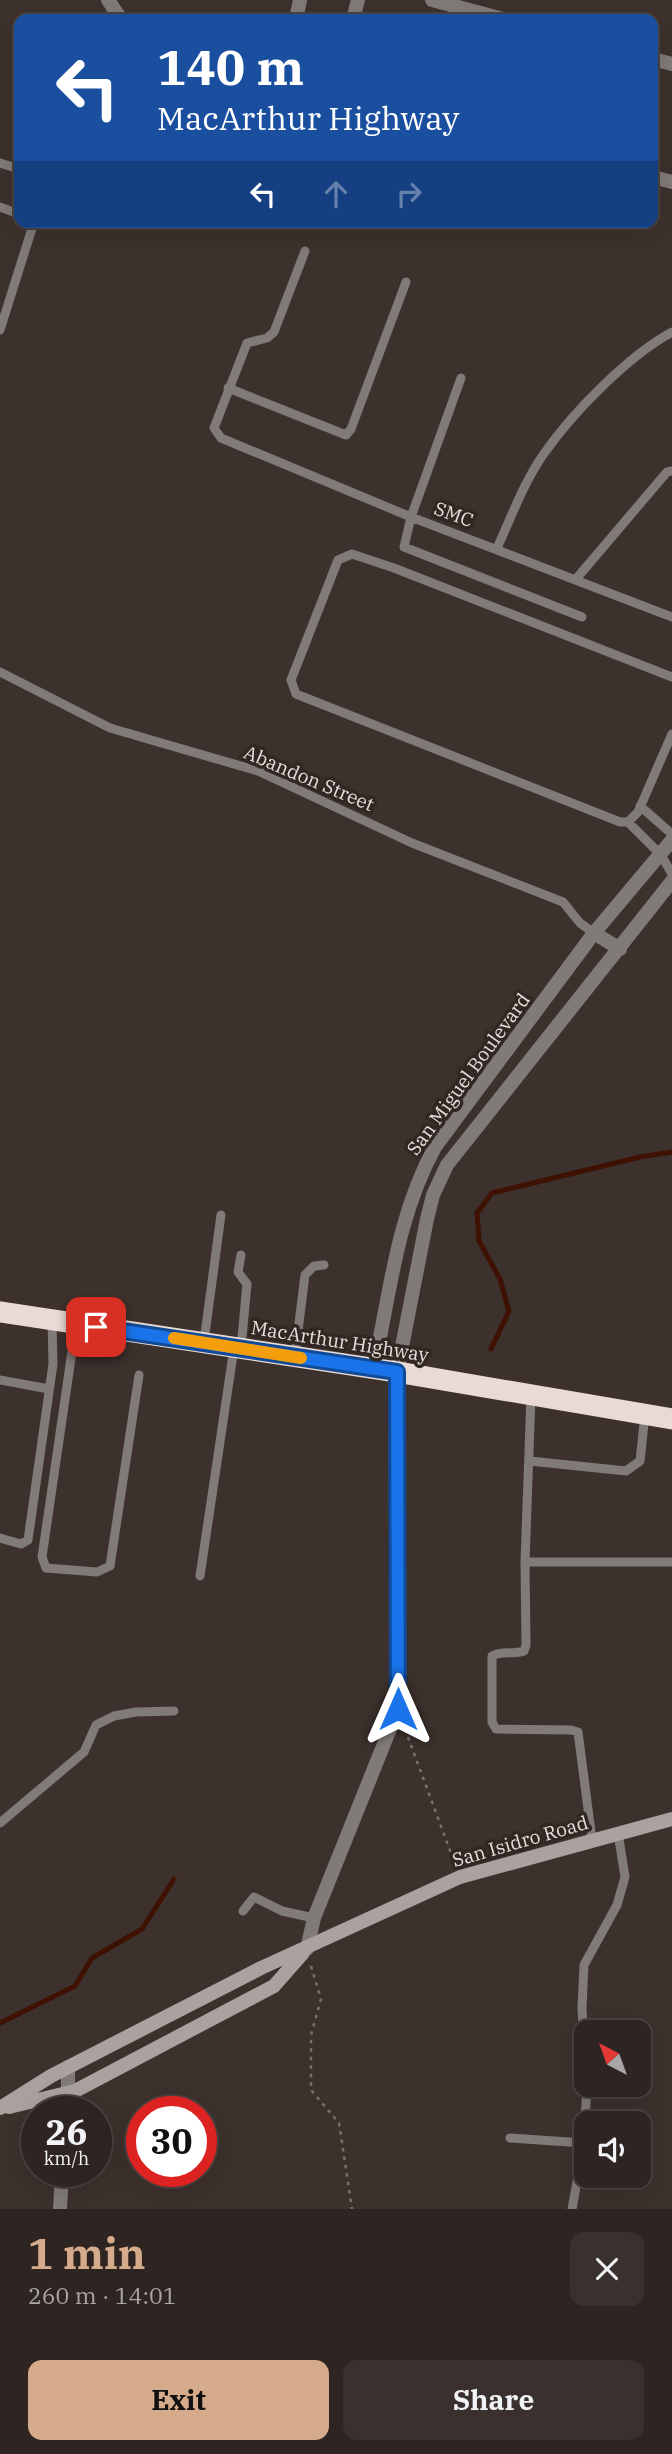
<!DOCTYPE html>
<meta charset="utf-8">
<style>
:root{--surface:#2e2522;--page:#3a312f;--text:#f1f3f6;--muted:#a7a5a5;--line:#494240;--accent:#d6ab8b}
body{margin:0;font-family:"IBM Plex Serif",serif;background:var(--page);color:var(--text);height:100vh;display:flex;flex-direction:column;font-size:26px;white-space:nowrap}
*{box-sizing:border-box;margin:0}
p{font-size:23px;color:var(--muted)}
.icon{flex:none;width:38px;height:38px;fill:none;stroke:currentColor;stroke-width:2;stroke-linecap:round;stroke-linejoin:round}
.map{position:relative;height:2209px;overflow:hidden}
.panel{display:flex;flex-direction:column;background:var(--surface);flex:1}
.panel>*{flex:none}
.guide{position:absolute;left:14px;top:14px;width:644px;height:214px;border-radius:14px;box-shadow:0 7px 28px #0002,0 0 0 2px var(--line);background:#1a4fa0;color:#fff;overflow:hidden}
.needle{width:46px;rotate:319deg}
.fabs{position:absolute;left:574px;top:2020px;display:grid;gap:14px}
.fabs a{display:grid;place-items:center;width:77px;height:77px;border-radius:14px;background:var(--surface);box-shadow:0 7px 28px #0002,0 0 0 2px var(--line);font-size:35px}
.speed{position:absolute;left:21px;top:2096px;display:flex;gap:14px;font-size:35px;font-weight:700;text-align:center}
.speed>*{display:grid;place-content:center;width:91px;height:91px;border-radius:50%;background:var(--surface);box-shadow:0 7px 28px #0002,0 0 0 2px var(--line);line-height:1}
.speed small{font-size:18px;font-weight:400}
.speed .limit{border:10px solid #d22;background:#fff;color:#111}
.pin{position:absolute;display:grid;place-items:center;width:60px;height:60px;color:#fff;margin:-30px;border-radius:14px;box-shadow:0 4px 10px #0006}
.me{position:absolute;width:77px;margin:-38px;rotate:0deg;stroke-linejoin:round;filter:drop-shadow(0 0 5px #0008)}
.turn{display:flex;align-items:center;gap:24px;height:147px;padding:0 28px;font-size:32px}
.turn .icon{width:91px;height:91px;stroke-width:2.5}
.turn b{display:block;font-size:49px;line-height:60px}
.lanes{display:flex;align-items:center;height:66px;padding:0 28px;background:#0003;justify-content:center;gap:35px;direction:ltr}
.lanes .off{opacity:.35}
.round{display:grid;place-items:center;flex:none;width:74px;height:74px;border-radius:14px;background:var(--page)}
.head{display:flex;align-items:center;justify-content:space-between;height:119px;padding:0 28px}
h1{font-size:42px;font-weight:800;line-height:52px;color:var(--accent)}
.button{display:flex;gap:14px;margin-top:auto;padding:14px 28px}
.button a{flex:1;height:80px;border-radius:14px;background:var(--accent);color:#111;font-size:28px;font-weight:800;line-height:80px;text-align:center}
.button a+a{background:var(--page);color:var(--text)}
.map>svg:first-child{display:block}
.lines{fill:none;stroke-linecap:round;stroke-linejoin:round}
.stream{stroke:#3e1102;stroke-width:5}
.path{stroke:#7b706d;stroke-width:2.5;stroke-dasharray:3.5 5;stroke-linecap:butt}
.lane{stroke:#807a78;stroke-width:9}
.street{stroke:#807a78;stroke-width:14}
.secondary{stroke:#aba19e;stroke-width:14}
.highway{stroke:#eadad5;stroke-width:21}
.route-casing{stroke:#114b97;stroke-width:18}
.route{stroke:#1a73e8;stroke-width:12}
.slow{stroke:#f59e0b;stroke-width:12}
.labels{text-anchor:middle;dominant-baseline:central;stroke-width:7;stroke-linejoin:round;paint-order:stroke}
.street-label{font-size:19px;fill:#e7dfdc;stroke:#332723}
</style>
<div class="map">
<svg width="672" height="2209" viewBox="0 0 672 2209">
<rect width="100%" height="100%" fill="#3d312d"/>
<g class="lines">
<path class="stream" d="M491,1349l18,-38 -9,-32 -21,-38 -2,-28 15,-20 148,-36 32,-5
M0,2023l75,-37 17,-28 50,-29 32,-50"/>
<path class="path" d="M405,1729l50,135
M311,1966l10,33 -10,36v55l28,33 13,86"/>
<path class="lane" d="M0,163l19,6
M0,207l19,7
M305,251l-31,81 -7,6 -20,5 -33,85 7,10 190,79 261,100
M0,330l34,-108
M461,378l-50,139 -7,30 178,70
M228,388l118,47 5,-6 55,-147
M497,548c14,-30 27,-66 46,-93 29,-42 85,-99 129,-123
M576,579l91,-107 5,-1
M0,672l110,56 148,43 154,72 151,59 17,21 14,10
M672,677l-278,-109 -42,-14 -14,6 -47,120 5,14 324,128h8l10,-10 34,-78
M640,806l32,28
M628,822l33,33 11,19
M241,1255l-3,17 9,12 -6,64
M76,1324l-34,233 4,11 51,4 13,-6 29,-191
M204,1341l17,-126
M295,1355l10,-80 9,-9 10,-1
M0,1380l49,9
M531,1396l-6,166 1,83 -2,6c-11,4 -22,-1 -32,5v66l4,7 75,1 7,2 14,108
M530,1461l96,10 14,-10 5,-47
M0,1538l21,6 7,-4 25,-176 -1,-44
M525,1562h147
M200,1576l34,-228
M0,1823l84,-71 12,-27 18,-9 22,-4 38,-1
M243,1911l11,-14 28,14 32,7
M586,2079l-4,-71 2,-43 33,-60 8,-28 -7,-44
M510,2138l74,5
M572,2209l12,-66 3,-59"/>
<path class="street" d="M108,0l13,19
M432,0l71,19
M296,19l4,-19
M353,19l5,-19
M653,59l19,5
M653,177l19,5
M594,933l26,16
M374,1368c16,-76 23,-152 61,-221l159,-214 78,-93
M307,1949l7,-31 84,-209 -1,-337 30,-153 6,-24 14,-30 225,-284
M68,2112v-45
M60,2209l2,-37"/>
<path class="secondary" d="M9,2107l66,-16 199,-105 29,-33
M0,2108l51,-32 210,-108 199,-91 212,-58"/>
<path class="highway" d="M0,1312l397,60 275,47"/>
</g>
<g class="lines">
<g class="route-casing">
<path id="route" d="M96,1327l301,45 1,337"/>
</g>
<use href="#route" class="route"/>
<path class="slow" d="M174,1338l127,20"/>
</g>
<g class="labels">
<g class="street-label">
<text transform="translate(454 514) rotate(20)">SMC</text>
<text transform="translate(309 778) rotate(23)">Abandon Street</text>
<text transform="translate(468 1074) rotate(-54)">San Miguel Boulevard</text>
<text transform="translate(340 1341) rotate(9)">MacArthur Highway</text>
<text transform="translate(520 1841) rotate(-16)">San Isidro Road</text>
</g>
</g>
</svg>
<div class="fabs">
<a><svg class="needle" viewBox="-14 -14 28 28"><path d="M0-13l5 13h-10z" fill="#e53935"/><path d="M0 13l5-13h-10z" fill="#a7a5a5"/></svg></a>
<a><svg class="icon" aria-label="sound" viewBox="0 0 24 24"><path d="M4 9h4l5-4v14l-5-4H4zM17 9q2 3 0 6"/></svg></a>
</div>
<div class="speed"><div>26<small>km/h</small></div><div class="limit">30</div></div>
<div class="pin" style="left:96px;top:1327px;background:#d93025"><svg class="icon" aria-label="arrive" viewBox="0 0 24 24"><path d="M6 21V4h12l-3 4 3 4H6"/></svg></div>
<svg class="me" style="left:398px;top:1709px" viewBox="-20 -20 40 40"><path d="M0-17L14 15 0 8-14 15z" fill="#1a73e8" stroke="#fff" stroke-width="4"/></svg>
<div class="guide">
<div class="turn"><svg class="icon" aria-label="left" viewBox="0 0 24 24"><path d="M17 20v-9H6M10 6l-5 5 5 5"/></svg><div><b>140 m</b>MacArthur Highway</div></div>
<div class="lanes"><svg class="icon" aria-label="left" viewBox="0 0 24 24"><path d="M17 20v-9H6M10 6l-5 5 5 5"/></svg><svg class="icon off" aria-label="ahead" viewBox="0 0 24 24"><path d="M12 20V5M6 11l6-6 6 6"/></svg><svg class="icon off" aria-label="right" viewBox="0 0 24 24"><path d="M7 20v-9h11M14 6l5 5-5 5"/></svg></div>
</div>
</div>
<section class="panel">
<div class="head"><div><h1>1 min</h1><p>260 m · 14:01</p></div><a class="round"><svg class="icon" aria-label="close" viewBox="0 0 24 24"><path d="M6 6l12 12M18 6L6 18"/></svg></a></div>
<div class="button"><a>Exit</a><a>Share</a></div>
</section>
